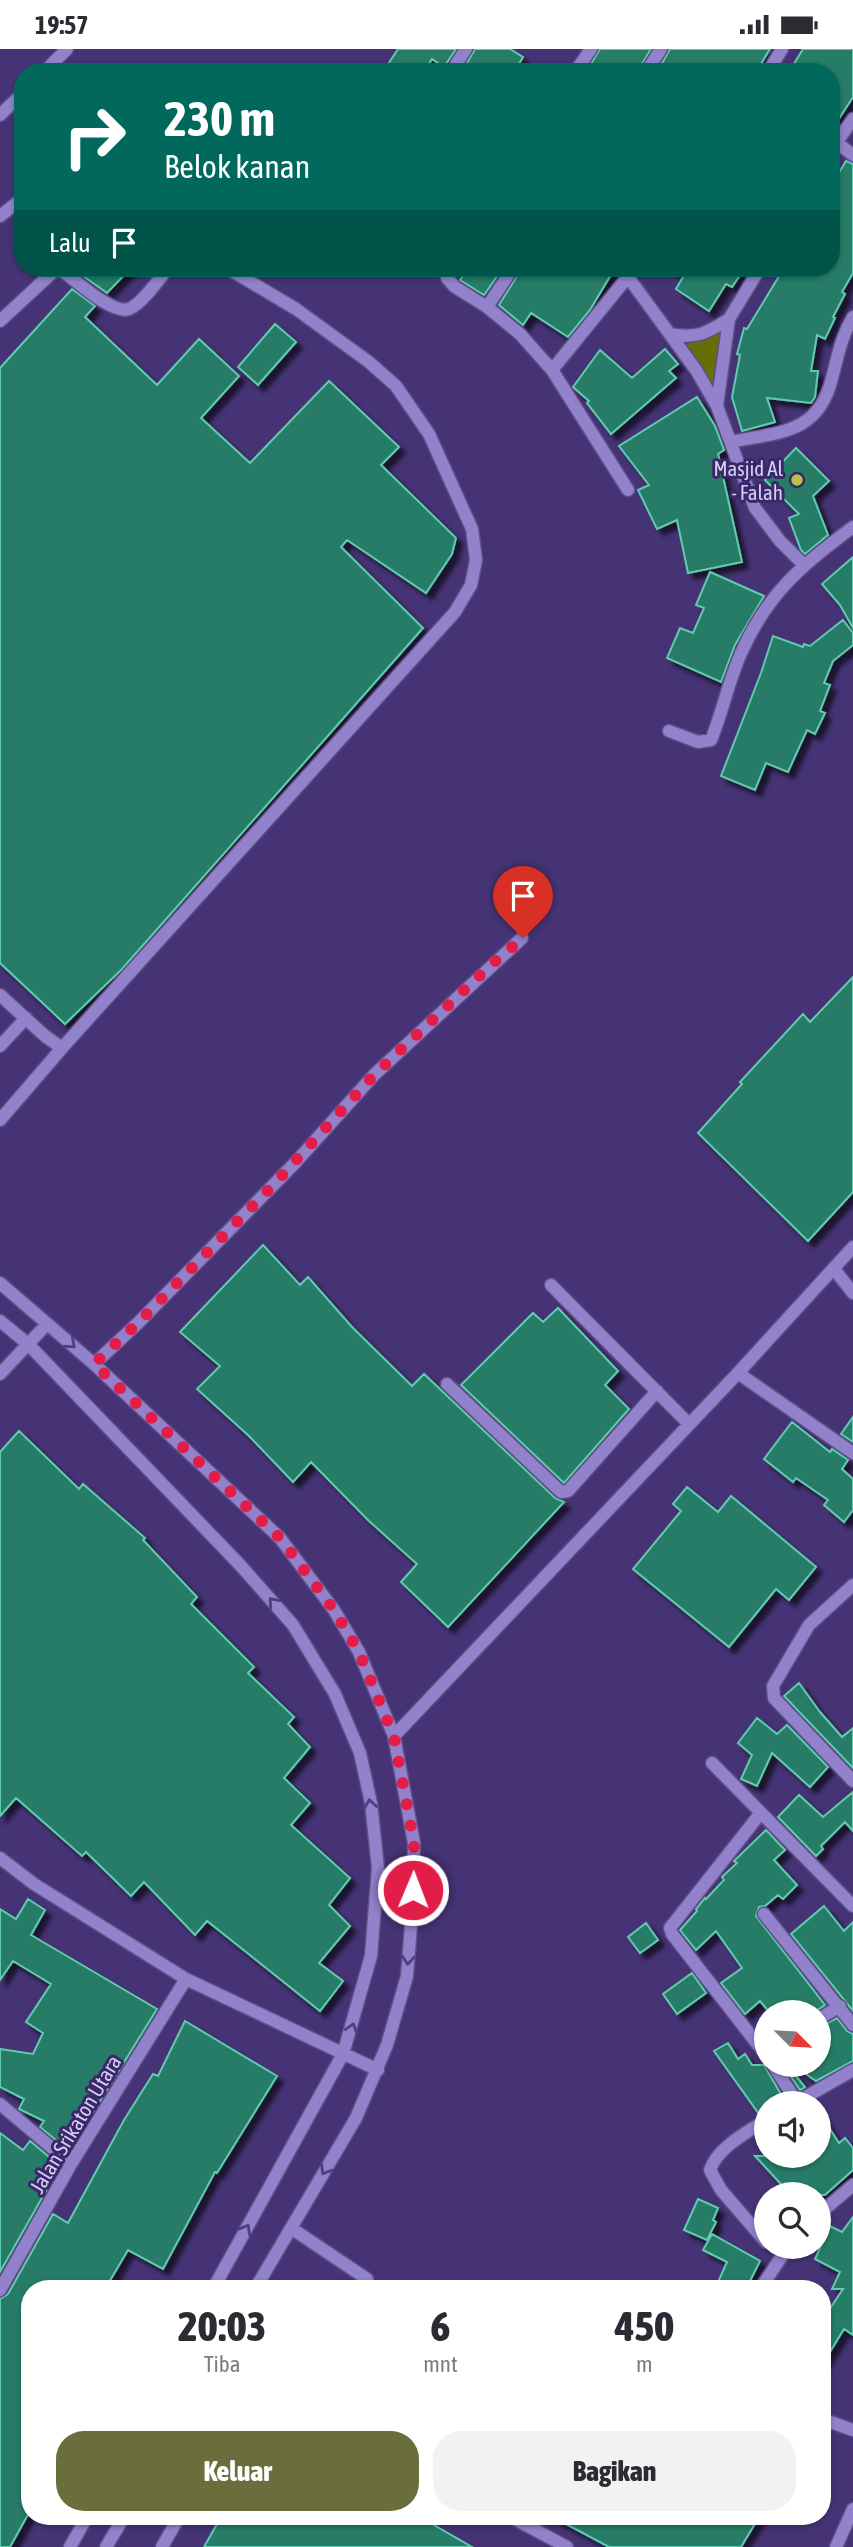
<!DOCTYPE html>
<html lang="id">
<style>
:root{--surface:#fff;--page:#f2f2f3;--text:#2b2b33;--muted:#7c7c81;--accent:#6a6e3c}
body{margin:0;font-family:"Asap Condensed",sans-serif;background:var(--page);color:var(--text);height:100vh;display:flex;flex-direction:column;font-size:26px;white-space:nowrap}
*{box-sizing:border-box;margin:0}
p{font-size:23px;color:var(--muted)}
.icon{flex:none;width:38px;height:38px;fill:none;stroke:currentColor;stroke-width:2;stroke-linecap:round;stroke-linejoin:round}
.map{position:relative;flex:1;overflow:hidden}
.drawer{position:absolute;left:21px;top:2231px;width:810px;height:245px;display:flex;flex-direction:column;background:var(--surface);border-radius:28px;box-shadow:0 2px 5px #0004}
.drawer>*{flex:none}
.guide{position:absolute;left:14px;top:14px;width:826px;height:214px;border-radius:28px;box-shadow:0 2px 5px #0004;background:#00695c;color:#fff;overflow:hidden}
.needle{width:46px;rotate:114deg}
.controls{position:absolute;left:754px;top:1951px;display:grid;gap:14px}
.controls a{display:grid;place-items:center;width:77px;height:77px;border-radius:50%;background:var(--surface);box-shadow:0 2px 5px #0004;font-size:35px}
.pin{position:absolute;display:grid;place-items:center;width:60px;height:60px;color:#fff;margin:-72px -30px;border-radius:50% 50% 50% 0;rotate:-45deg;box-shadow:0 0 7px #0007}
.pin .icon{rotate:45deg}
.me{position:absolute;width:77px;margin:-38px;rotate:1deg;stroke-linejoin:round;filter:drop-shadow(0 0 5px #0008)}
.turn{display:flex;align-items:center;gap:24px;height:147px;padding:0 35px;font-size:32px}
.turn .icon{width:91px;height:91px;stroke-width:2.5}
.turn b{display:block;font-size:49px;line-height:60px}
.then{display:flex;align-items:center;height:66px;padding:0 35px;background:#0003;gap:14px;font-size:26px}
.eta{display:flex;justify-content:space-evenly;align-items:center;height:119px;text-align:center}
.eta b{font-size:42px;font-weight:800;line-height:49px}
.button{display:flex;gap:14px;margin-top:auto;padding:14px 35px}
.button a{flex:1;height:80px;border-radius:28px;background:var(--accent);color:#fff;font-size:28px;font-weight:800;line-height:80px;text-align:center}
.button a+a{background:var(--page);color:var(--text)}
.status{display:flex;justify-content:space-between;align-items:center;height:49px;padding:0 35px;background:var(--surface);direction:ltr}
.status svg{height:19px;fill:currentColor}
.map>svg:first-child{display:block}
.green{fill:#686e06}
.building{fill:#267b66;stroke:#60cbae;stroke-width:2;filter:url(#shadow)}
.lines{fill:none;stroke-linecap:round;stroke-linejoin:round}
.minor-casing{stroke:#5f4f87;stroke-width:15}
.minor{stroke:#9282cc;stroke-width:12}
.oneway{stroke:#513e82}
.route{stroke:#e11d48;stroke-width:12;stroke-dasharray:0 21.6}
.poi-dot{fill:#b8c147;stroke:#3b2869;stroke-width:2.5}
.labels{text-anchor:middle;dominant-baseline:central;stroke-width:6;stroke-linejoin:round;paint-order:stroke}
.poi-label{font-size:21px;fill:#d5cef5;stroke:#3b2869;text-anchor:end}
.street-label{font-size:21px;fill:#d5cef5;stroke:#3b2869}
</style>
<div class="status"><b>19:57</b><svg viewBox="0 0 49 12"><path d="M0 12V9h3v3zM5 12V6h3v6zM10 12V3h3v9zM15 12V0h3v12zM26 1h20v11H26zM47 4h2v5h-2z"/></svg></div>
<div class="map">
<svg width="853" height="2498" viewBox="0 0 853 2498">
<defs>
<filter id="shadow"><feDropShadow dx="6" dy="6" stdDeviation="2" flood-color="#0009"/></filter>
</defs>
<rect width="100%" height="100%" fill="#453375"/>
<path class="green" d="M722,279l-5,68 -35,-50z"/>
<path class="building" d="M398,0h58l-12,18 -12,-8 -8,13h-41z
M475,0h35l13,8 -9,15h-52z
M600,0h51l-14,23h-51z
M670,0h100l-14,23h-99z
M803,0h50v48l-22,34v-59h-42z
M846,112l7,3v109l-11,19 3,2 -12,23 2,1 -10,21 -8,-4 -6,36h7l-3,26 -4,6 -44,-5 8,24 -33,9 -10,-34 8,-42 -3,-1 7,-26 3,1 37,-61h47v-82z
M72,219h59l-24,25z
M469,219h34l-19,27 -24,-15z
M522,219h93l-25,42 -22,27 -37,-24 -8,12 -24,-20z
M669,219h76l-13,19 -6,-3 -17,27 -33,-22 7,-12z
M72,240l23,17 -10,11 72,68 42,-46 40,37 -38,42 49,45 79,-82 70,66 -18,18 75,73 -4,16 -26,39 -79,-53 -6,7 82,81 -301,341 -57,55 -65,-61v-595z
M275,275l21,18 -38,43 -20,-18z
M665,300l13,15 -9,7 7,7 -65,56 -24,-31 2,-2 -16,-14 27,-37 32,28z
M697,348l18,29 9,24 -6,4 24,108 -54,11 -11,-53 -20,9 -19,-39 11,-5 -30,-39z
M796,399l33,33 -16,15 15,39 -23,19 -4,-4 -12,-32 10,-4 -34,-34z
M853,508v71l-13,-23 -18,-21z
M710,523l54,24 -29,49 -14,37 -54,-24 13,-30 13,5 11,-25 -8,-3z
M843,571l10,13v12l-20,16 -9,22 6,2 -10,26 5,2 -10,21 -8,-4 -19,42 -22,-9 -11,27 -34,-14 40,-103 12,-37 30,11 1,-3 6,2z
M853,928v215l-45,49 -110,-108 44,-49 -2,-2 63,-68 7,8z
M263,1196l37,40 8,-8 44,50 60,59 12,-12 131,124 9,4 -116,125 -47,-45 16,-18 -48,-43 -58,-59 -18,20 -44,-46 -52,-47 23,-23 -40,-34z
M558,1259l60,63 -13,14 24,24 -65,74 -103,-98 72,-72 10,9z
M853,1368v25l-12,-8z
M792,1373l38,30 2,-3 16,11 -6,9 11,10v31l-9,12 -20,-17 4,-5 -32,-22 -3,4 -29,-23z
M19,1382l60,58 4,-5 62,54 -2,2 54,57 -6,7 63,63 -6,6 46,44 -6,7 22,23 -26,31 26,25 -19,22 59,53 -21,27 21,21 -31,37 24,18 -23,30 -113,-90 -12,14 -51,-53 -13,14 -45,-44 -4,4 -66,-58 -16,18v-364z
M687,1438l31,25 13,-16 85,71 -27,33 -13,-11 -47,58 -96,-78 48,-58 -8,-7z
M799,1634l21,29 22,25 11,-9v40l-69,-72z
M757,1669l20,16 10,-9 41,42 -18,20 -38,-34 -15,33 -16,-7 11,-24 -14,-12z
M853,1743v39l-8,-9 -24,24 2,3 -7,7 -38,-39 21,-22 24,22z
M766,1781l19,20 -11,10 23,25 -14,14 -5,-4 -13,11 -6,1 -3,9 69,89 -12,8h-43l-10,-12 -15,13 -24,-31 21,-15 -26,-37 -20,19 -16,-20 17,-19 -1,-2 9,-11 1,1 18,-19 -2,-3 15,-14 -3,-2z
M28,1850l17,11 -14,25 126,74 -65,105 -4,-3 -20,39 -28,-23 4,-6 -25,-12 5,-10 -24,-12v-38l33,5 10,-21 -17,-11 25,-38 -38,-23 -13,19v-71l16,10z
M824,1857l20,25 9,-9v89l-62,-77z
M646,1874l12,17 -18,13 -12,-16z
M692,1924l14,20 -29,21 -14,-20z
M837,1969l10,13 6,3v27l-37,20 -23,-16h26v-37z
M185,1972l92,55 -60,97 -2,-1 -52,97 -35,-19 -23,39h-75v222l-20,36h-10v-248l8,-5 45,-80 15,9 56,-103 29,-46 5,2z
M728,1994l10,16 7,-5 7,11h12l22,38h-20v8l-7,3 -45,-63z
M783,2016h4l18,22 -5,3z
M819,2063l20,31 6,-5 8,10v22l-28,25h-34l-36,-39h64z
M0,2084l23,17 7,-9 30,25 -60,106z
M698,2150l20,9 -5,12 3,2 -9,18 -23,-10z
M853,2168v118l-9,-6 -22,36v-39l5,-8 -2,-2 18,-27h-11l8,-17 -25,-13 15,-33 12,6z
M712,2185l48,27 -14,28h-31l12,-27 -24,-12z
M221,2468h199l52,30h-268z
M553,2468h206l-18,30h-132z"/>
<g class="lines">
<g class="minor-casing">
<path id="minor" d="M44,23l23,-23
M451,23l15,-23
M575,23l16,-23
M646,23l15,-23
M768,23l14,-23
M0,66l23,-22
M836,93l17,13
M831,101l22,-31
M0,167l23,-18
M445,219l2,10 8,9 32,20 33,27 32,36 76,120
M628,228l68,93 21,36 38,102 25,33 23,23
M487,258l26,-39
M0,272l54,-50h8c14,9 50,44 67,38 13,-5 31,-31 39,-41
M670,285c27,5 37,-1 59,-15
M552,321l83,-102
M717,357l12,-87 31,-51
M731,393c48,-10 88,-8 101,-64 6,-22 9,-41 21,-61
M669,682l29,11 13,-2c12,-29 18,-62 32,-91 26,-57 61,-86 110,-122
M0,946l45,41 17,12 -62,72
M0,997l26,-28
M62,999l393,-436 16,-27 5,-25 -4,-31 -43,-95 -33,-48 -27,-24 -73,-53 -69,-41
M834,1220l19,24
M0,1234l94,81 186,174 54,72 25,42 35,84 20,107 -2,70 -5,63 -20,69 -31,73 -101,171
M551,1236l138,139
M0,1272l28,23 213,222 52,59 42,69 25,59 11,50 7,65 -7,88 -28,98 -130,235
M94,1315l44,-41 157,-160 79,-88 148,-137
M738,1324l115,80
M0,1325l47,-50
M447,1335l114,108 7,-1 89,-100
M853,1536l-44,40 -36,61 1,12 79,83
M394,1687l344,-363 115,-126
M712,1714l141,143
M760,1765l-90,114 2,6 94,121
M0,1809l34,26 152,95 192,91
M764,1865l89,111
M819,1970l21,-13
M773,2016l24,37
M795,2054l58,-33
M0,2055l71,60
M766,2071c-19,12 -49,28 -56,50l11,20 45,52
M819,2165l34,-29
M291,2179l76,51 2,10
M760,2240l28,-42
M0,2241l71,-126 115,-185
M822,2370l31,11
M511,2468l56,30
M70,2498l17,-30
M106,2498l18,-30
M162,2498l17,-30
M836,2498l17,-38"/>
</g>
<use href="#minor" class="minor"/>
</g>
<defs><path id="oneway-chevron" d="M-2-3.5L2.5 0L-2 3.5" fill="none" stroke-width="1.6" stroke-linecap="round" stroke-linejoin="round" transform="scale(1.75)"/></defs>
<g class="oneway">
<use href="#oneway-chevron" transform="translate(71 1295) rotate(41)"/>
<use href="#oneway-chevron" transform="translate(273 1553) rotate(-131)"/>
<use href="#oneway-chevron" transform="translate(370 1755) rotate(-99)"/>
<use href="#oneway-chevron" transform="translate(408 1911) rotate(95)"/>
<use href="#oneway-chevron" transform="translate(352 1979) rotate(-73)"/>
<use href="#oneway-chevron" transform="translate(325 2121) rotate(121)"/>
<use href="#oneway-chevron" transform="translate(246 2180) rotate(-61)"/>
</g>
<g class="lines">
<path class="route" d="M413,1841l1,-47 -20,-106 -35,-85 -25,-42 -54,-72 -186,-174 44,-41 137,-140 99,-108 119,-112 30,-25"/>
</g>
<circle class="poi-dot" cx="797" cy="431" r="7"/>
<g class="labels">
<g class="poi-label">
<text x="783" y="419">Masjid Al<tspan x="783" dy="24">- Falah</tspan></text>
</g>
<g class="street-label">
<text transform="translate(75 2075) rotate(-59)">Jalan Srikaton Utara</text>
</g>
</g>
</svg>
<div class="controls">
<a><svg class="needle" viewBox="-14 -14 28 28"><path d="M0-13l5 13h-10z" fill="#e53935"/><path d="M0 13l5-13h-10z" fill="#7c7c81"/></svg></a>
<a><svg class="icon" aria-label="sound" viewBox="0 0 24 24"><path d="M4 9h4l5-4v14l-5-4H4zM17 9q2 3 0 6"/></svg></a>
<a><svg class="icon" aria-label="search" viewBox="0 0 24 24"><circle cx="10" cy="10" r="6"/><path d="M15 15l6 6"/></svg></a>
</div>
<div class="pin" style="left:523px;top:889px;background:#d93025"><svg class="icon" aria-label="arrive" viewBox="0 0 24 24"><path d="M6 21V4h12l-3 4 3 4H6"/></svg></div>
<svg class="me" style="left:413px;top:1841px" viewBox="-20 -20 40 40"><circle r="17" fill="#e11d48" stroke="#fff" stroke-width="3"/><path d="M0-11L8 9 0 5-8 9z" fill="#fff"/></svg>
<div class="guide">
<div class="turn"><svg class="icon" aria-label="right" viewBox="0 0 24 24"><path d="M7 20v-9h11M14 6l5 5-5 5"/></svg><div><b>230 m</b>Belok kanan</div></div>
<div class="then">Lalu<svg class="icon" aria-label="arrive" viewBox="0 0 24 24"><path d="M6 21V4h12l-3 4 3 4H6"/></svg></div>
</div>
<section class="drawer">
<div class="eta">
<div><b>20:03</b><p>Tiba</p></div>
<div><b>6</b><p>mnt</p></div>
<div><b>450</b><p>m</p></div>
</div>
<div class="button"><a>Keluar</a><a>Bagikan</a></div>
</section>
</div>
